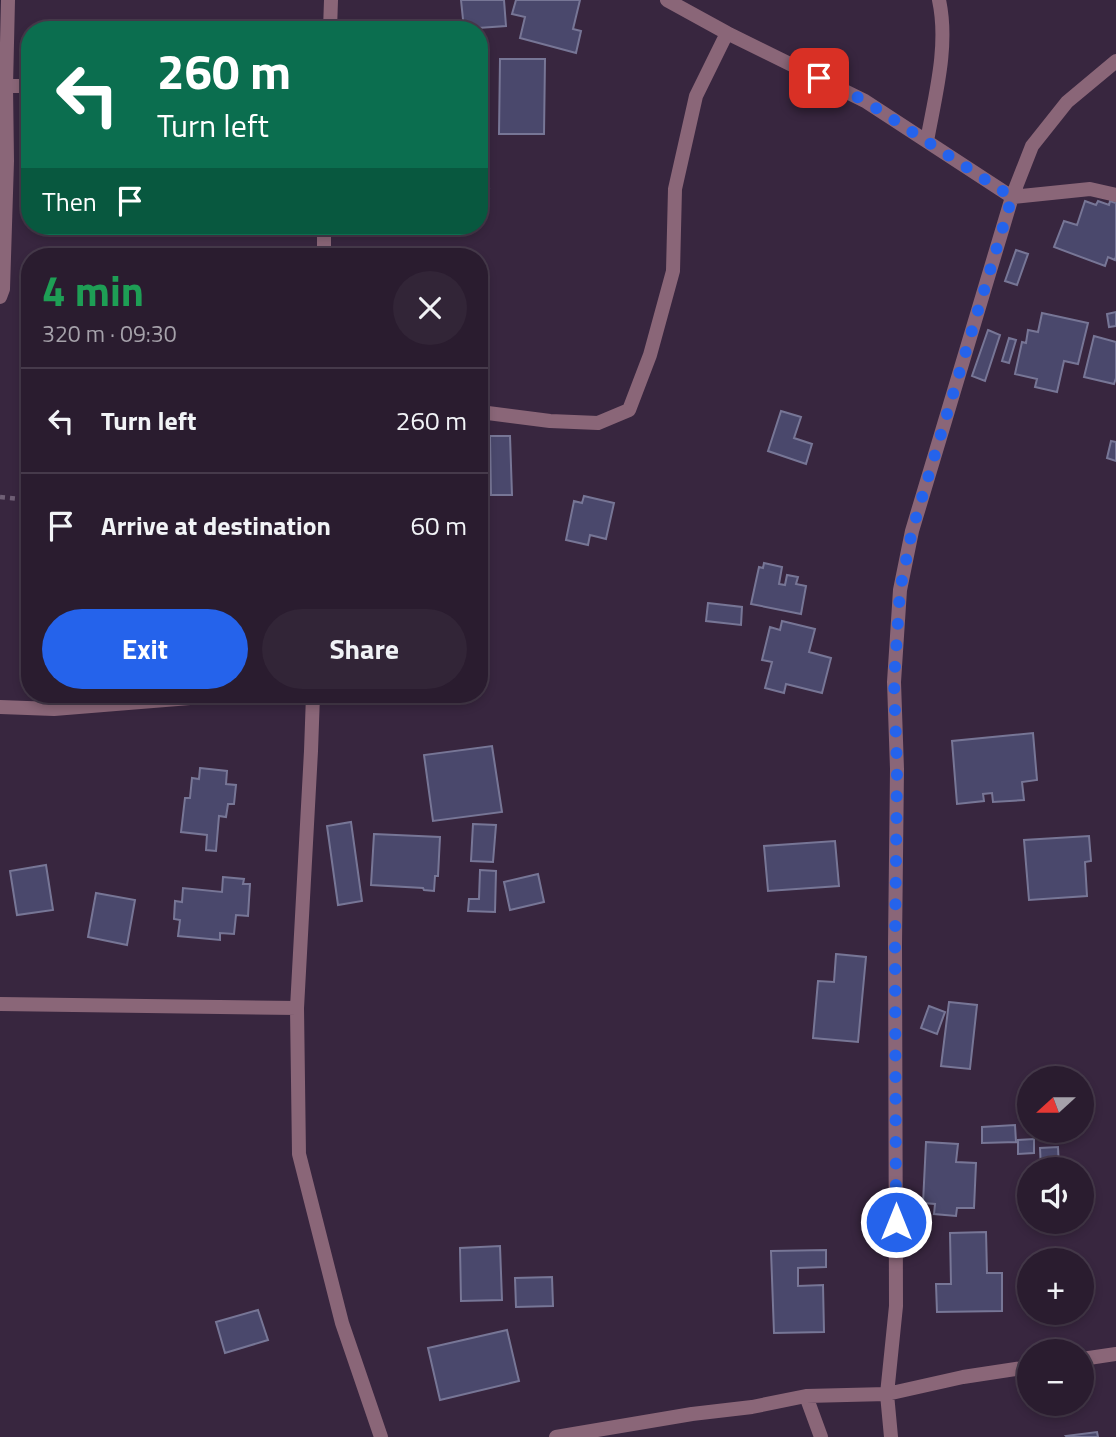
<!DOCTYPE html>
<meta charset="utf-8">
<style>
:root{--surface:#2a1c2f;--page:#322537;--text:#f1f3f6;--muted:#a5a1aa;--line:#463a4b;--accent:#2563eb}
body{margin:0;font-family:"Titillium Web",sans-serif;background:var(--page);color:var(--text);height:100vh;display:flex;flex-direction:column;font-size:26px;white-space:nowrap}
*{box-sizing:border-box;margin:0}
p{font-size:23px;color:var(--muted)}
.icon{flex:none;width:38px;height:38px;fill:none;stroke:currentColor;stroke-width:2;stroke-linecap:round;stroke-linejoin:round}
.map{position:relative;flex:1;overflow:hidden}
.details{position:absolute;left:21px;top:248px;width:467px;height:455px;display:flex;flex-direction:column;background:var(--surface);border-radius:28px;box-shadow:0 4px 10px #0003,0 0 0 2px var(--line)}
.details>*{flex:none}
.guide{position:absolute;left:21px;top:21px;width:467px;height:214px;border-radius:28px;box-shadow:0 4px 10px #0003,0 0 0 2px var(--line);background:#0b6e4f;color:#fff;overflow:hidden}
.needle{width:46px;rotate:249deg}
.fabs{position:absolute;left:1017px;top:1066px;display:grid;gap:14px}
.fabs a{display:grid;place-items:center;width:77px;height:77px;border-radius:50%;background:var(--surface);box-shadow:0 4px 10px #0003,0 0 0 2px var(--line);font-size:35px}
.pin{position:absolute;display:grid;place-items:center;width:60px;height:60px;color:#fff;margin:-30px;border-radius:14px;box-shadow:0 4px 10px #0006}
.me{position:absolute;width:77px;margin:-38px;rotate:0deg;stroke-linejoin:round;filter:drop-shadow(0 0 5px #0008)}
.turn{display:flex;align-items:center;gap:24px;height:147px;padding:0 21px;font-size:32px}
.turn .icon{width:91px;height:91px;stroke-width:2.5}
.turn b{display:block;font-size:49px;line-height:60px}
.then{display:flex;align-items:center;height:66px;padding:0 21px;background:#0003;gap:14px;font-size:26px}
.round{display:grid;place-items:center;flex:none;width:74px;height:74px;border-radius:37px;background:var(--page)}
.overview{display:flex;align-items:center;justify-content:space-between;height:119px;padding:0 21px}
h1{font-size:42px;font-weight:700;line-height:52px;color:#1e9e55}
.primary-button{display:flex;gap:14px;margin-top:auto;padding:14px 21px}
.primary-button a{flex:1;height:80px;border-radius:42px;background:var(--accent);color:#fff;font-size:28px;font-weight:700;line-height:80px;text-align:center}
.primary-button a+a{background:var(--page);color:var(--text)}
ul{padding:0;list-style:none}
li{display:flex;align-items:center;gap:21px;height:105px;padding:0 21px;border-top:2px solid var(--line)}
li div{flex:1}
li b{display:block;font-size:26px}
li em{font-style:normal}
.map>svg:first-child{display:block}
.building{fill:#4a486c;stroke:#777696;stroke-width:2}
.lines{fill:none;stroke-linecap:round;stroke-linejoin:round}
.path{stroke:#6f5f75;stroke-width:4.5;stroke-dasharray:5 5;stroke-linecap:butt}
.minor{stroke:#8a6678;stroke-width:14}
.route{stroke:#2563eb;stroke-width:12;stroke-dasharray:0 21.6}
</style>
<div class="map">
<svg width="1116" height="1437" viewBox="0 0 1116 1437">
<rect width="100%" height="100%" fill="#38263f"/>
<path class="building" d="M461,0h43l2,26 -42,3z
M516,0h64l-7,29 8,2 -5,22 -56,-15 5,-21 -13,-3z
M500,59h45l-1,75h-45z
M480,187l9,2 -5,22 -4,-1z
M1085,201l11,4 2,-4 11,4 1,-4 6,2v53l-1,4 -7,-3 -3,9 -51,-19 10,-26 13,4z
M1016,250l12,4 -11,31 -12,-4z
M1116,312v14l-7,1 -2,-13z
M1042,313l46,10 -10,41 -14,-3 -7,31 -22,-5 2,-8 -22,-5 7,-32 4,1 2,-13 10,2z
M988,330l12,5 -15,46 -13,-5z
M1094,336l22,6v36l-2,6 -30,-7z
M1009,338l7,2 -7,23 -7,-2z
M781,411l20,6 -7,21 18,6 -6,20 -38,-13z
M490,436h20l2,59h-21z
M1111,441l5,1v19l-9,-3z
M584,496l30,7 -8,36 -16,-4 -2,10 -22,-5 8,-39 8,2z
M764,563l18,4 -3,17 6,1 2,-10 11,2 -2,7 10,2 -5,28 -50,-10 8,-37 4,1z
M708,603l34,4 -1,18 -35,-4z
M782,621l33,8 -6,23 22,6 -9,35 -36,-9 -2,9 -19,-5 7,-26 -10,-2 8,-33 10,3z
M1033,733l4,47 -15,2 2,18 -31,2 -1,-9 -9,1 1,7 -27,3 -5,-63z
M492,746l10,66 -69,9 -9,-66z
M200,768l27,3 -1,13 10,1 -2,19h-6l-2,13 -7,-1 -3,35 -10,-1 1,-15 -26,-3 4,-34h5l2,-20 7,1z
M351,822l11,79 -24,4 -11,-79z
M473,824l23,1 -3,37 -22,-1z
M374,834l66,3 -2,39h-3l-1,15 -10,-1 -1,-2 -52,-3z
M1089,836l2,25 -6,1 2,34 -58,4 -5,-60z
M835,841l4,45 -71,5 -4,-45z
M46,865l7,45 -36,5 -7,-44z
M480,870l16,1 -1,41 -27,-1 1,-12h10z
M538,874l6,28 -34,8 -6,-28z
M223,877l21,2 -1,5h7l-2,32 -12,-1 -2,19 -14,-1v7l-42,-4 2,-16 -6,-1 1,-18 7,1 1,-14 39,4z
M96,893l39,7 -8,45 -39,-8z
M836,954l30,3 -8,85 -45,-4 5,-57 16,1z
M949,1002l28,3 -7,64 -29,-3z
M929,1006l16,6 -8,22 -16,-6z
M1015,1125l1,17 -34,1v-16z
M1034,1139v14l-16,1v-14z
M926,1142l32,2 -2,18 20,1 -2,45h-17l-1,8 -22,-2 1,-10 -12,-1z
M1058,1147l1,22h-18l-1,-21z
M986,1232l1,41h15v38l-65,1 -1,-28h15l-1,-51z
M500,1246l2,54 -41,1 -1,-53z
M826,1250v17l-28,1v18l25,-1 1,47 -50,1 -3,-82z
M552,1277l1,29 -37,1 -1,-29z
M258,1310l10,30 -43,13 -9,-31z
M507,1330l12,51 -79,19 -12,-52z
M1097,1432l1,5h-31l-1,-1z"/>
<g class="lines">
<path class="path" d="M0,497l30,3"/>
<path class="minor" d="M667,0l60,33 138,68 147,96 78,-8 26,6
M330,30l1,-30
M0,86h30
M927,141c8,-45 22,-95 12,-141
M324,257v-31
M0,297l3,-8 4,-128 -1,-75 2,-86
M480,412l70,9 48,2 31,-13 21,-55 23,-84 2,-82 21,-93 31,-63
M282,695l31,3
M313,695l-2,56 -14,257 2,146 43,169 39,114
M0,707l54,2 173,-14
M0,1004l297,4
M1082,1359l34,-5
M806,1396l15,41
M556,1437l136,-23 60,-7 54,-11 81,-2 76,-17 66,-10
M891,1437l-4,-43 9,-88 -1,-362 2,-175 -3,-87 6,-92 12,-59 36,-120 64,-214 20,-51 35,-44 49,-41"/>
</g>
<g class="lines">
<path class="route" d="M819,78l46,23 147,96 -100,334 -12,59 -6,92 3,87 -2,175 1,278"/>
</g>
</svg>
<div class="fabs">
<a><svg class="needle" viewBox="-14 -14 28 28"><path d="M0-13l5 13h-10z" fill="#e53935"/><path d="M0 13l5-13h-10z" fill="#a5a1aa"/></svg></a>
<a><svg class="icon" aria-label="sound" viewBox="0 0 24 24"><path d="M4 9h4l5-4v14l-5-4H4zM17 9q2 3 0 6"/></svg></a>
<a>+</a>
<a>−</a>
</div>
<div class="pin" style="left:819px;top:78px;background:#d93025"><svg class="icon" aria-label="arrive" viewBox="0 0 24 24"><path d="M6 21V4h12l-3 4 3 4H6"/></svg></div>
<svg class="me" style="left:896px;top:1222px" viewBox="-20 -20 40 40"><circle r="17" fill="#2563eb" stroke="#fff" stroke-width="3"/><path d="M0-11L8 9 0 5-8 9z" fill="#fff"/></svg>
<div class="guide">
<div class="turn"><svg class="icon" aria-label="left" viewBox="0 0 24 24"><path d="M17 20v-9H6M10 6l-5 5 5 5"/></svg><div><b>260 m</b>Turn left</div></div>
<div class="then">Then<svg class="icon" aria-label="arrive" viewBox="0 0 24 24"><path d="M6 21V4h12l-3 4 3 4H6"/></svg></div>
</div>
<section class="details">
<div class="overview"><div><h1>4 min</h1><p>320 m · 09:30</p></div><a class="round"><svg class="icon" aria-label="close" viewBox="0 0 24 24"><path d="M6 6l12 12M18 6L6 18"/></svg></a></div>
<ul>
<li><svg class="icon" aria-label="left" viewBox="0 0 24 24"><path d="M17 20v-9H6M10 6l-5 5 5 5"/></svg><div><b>Turn left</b></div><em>260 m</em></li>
<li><svg class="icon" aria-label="arrive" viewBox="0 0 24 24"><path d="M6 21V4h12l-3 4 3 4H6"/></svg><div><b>Arrive at destination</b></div><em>60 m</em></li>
</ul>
<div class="primary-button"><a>Exit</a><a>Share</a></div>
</section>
</div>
